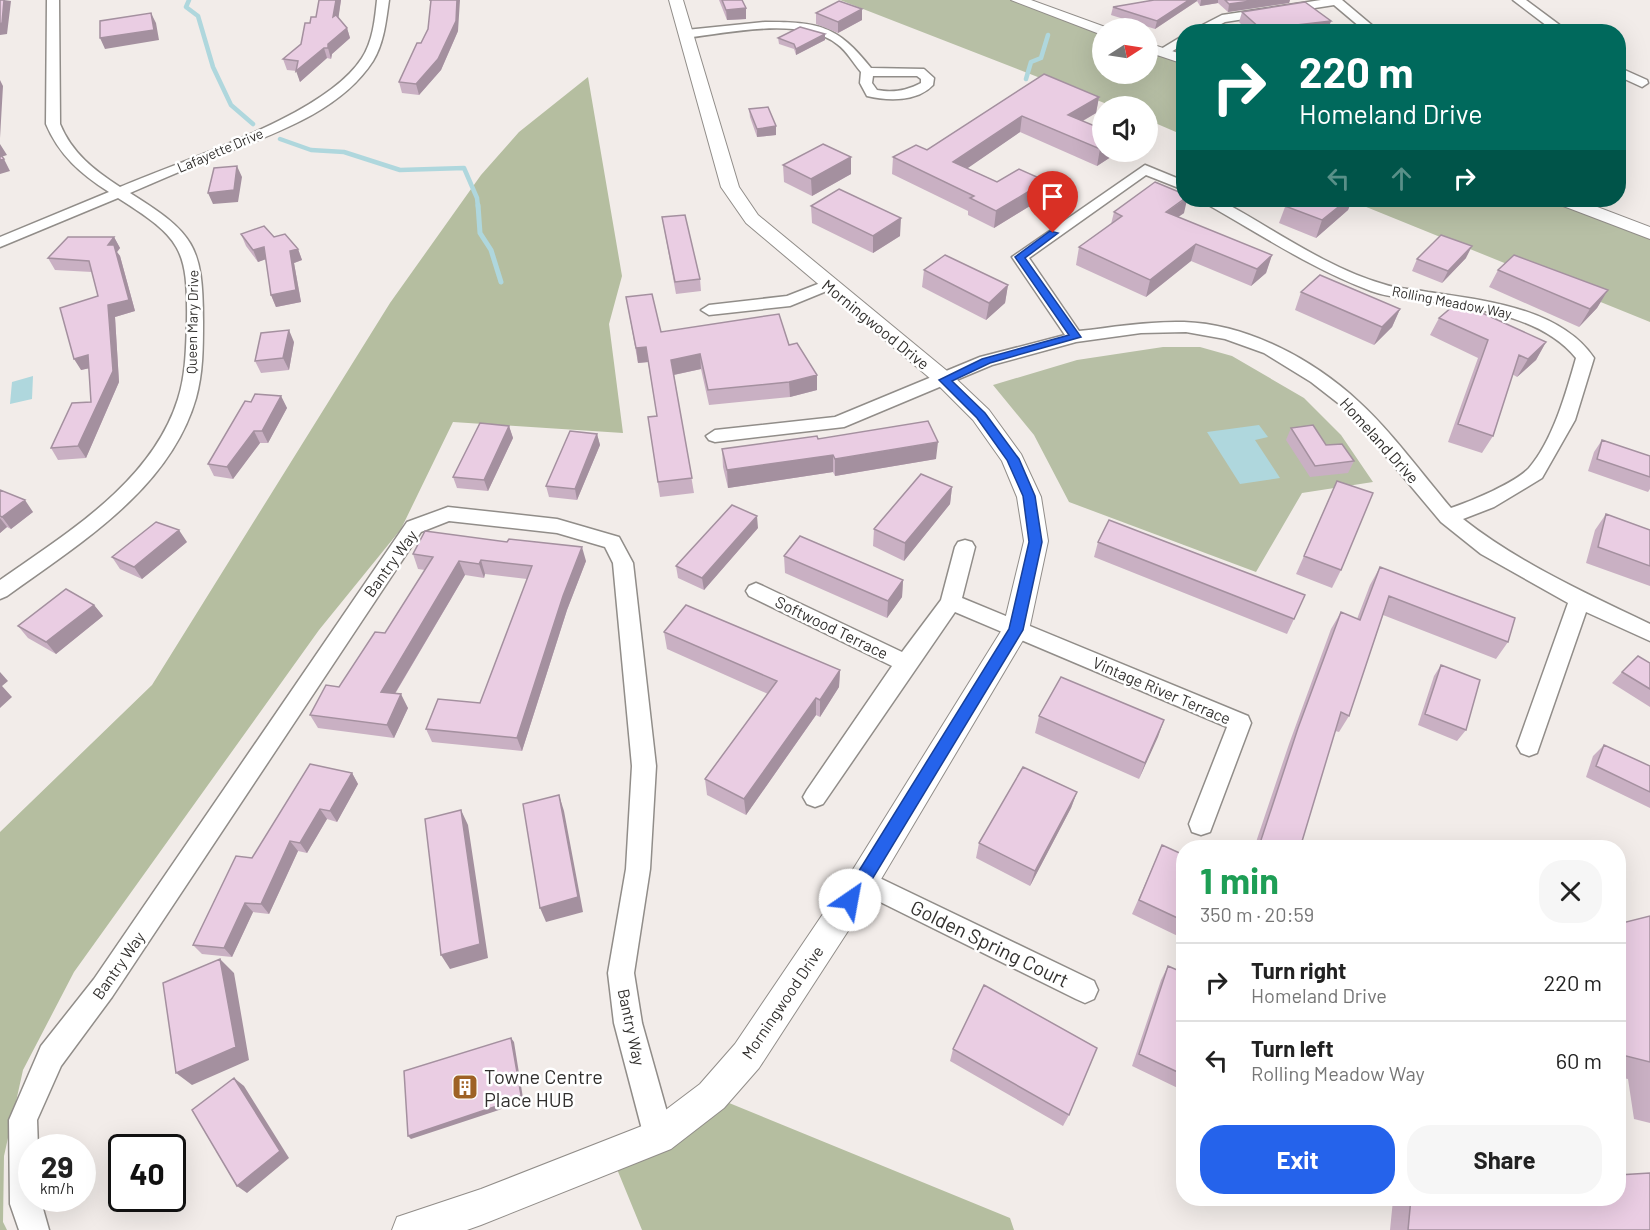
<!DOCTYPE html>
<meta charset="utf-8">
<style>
:root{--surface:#fff;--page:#f6f6f6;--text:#222;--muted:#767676;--line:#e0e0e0;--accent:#2563eb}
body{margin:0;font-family:Barlow,sans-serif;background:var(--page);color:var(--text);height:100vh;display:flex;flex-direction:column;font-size:22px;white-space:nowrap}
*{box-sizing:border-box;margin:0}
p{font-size:20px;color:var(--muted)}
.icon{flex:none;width:33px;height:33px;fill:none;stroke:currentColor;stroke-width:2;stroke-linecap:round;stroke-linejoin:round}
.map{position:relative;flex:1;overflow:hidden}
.panel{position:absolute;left:1176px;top:840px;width:450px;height:366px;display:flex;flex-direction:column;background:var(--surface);border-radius:24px;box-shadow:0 6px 24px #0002}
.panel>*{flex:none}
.top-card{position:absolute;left:1176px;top:24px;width:450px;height:183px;border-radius:24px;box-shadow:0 6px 24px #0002;background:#00695c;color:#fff;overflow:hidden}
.needle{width:39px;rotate:78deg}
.tools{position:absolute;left:1092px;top:18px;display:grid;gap:12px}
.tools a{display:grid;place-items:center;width:66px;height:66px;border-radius:50%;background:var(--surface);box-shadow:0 6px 24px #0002;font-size:30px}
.speed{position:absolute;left:18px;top:1134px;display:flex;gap:12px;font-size:30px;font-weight:700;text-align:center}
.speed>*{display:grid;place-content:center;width:78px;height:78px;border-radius:50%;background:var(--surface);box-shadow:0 6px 24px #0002;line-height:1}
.speed small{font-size:15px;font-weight:400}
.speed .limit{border:3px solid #111;border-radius:9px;background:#fff;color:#111}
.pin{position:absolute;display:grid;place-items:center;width:51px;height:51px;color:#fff;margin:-62px -26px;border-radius:50% 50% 50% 0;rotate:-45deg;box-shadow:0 0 6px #0007}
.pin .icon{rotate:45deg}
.me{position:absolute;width:66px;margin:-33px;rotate:33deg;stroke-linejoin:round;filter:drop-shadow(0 0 4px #0008)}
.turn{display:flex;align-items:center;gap:21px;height:126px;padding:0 24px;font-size:27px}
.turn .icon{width:78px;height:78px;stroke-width:2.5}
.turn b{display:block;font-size:42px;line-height:51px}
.lanes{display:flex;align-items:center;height:57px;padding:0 24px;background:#0003;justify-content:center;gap:30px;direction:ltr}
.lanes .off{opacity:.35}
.round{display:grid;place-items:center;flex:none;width:63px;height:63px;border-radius:24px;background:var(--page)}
.overview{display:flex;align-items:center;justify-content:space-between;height:102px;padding:0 24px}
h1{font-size:36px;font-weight:700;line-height:45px;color:#1e9e55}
.action{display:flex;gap:12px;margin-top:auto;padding:12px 24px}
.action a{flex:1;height:69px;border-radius:24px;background:var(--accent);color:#fff;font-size:24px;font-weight:700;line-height:69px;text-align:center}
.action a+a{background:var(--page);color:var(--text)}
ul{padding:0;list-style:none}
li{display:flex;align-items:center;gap:18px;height:78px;padding:0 24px;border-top:2px solid var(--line)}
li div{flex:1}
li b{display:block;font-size:22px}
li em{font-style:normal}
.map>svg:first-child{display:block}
.green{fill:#b7bfa5}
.forest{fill:#b5bea0}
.water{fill:#afd7dd}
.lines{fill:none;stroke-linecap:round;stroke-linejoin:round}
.stream-far1{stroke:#afd7dd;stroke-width:4.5}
.stream{stroke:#afd7dd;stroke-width:5}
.minor-casing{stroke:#918d89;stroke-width:3}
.tertiary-casing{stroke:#918d89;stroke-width:2}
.minor{fill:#fff;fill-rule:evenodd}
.tertiary{fill:#fff;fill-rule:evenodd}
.wall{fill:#c9b0c3}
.shaded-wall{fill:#a4909f}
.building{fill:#eacde3;stroke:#a4909f;stroke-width:1.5}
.route{fill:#2563eb;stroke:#184099;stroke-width:1.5}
.labels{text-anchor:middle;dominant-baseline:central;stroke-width:5;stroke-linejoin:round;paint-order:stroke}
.far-street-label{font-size:14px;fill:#32302e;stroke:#fff}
.street-label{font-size:16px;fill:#32302e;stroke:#fff}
.near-street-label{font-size:20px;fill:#32302e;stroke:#fff}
.near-poi-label{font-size:20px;fill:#32302e;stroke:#fff;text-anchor:start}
</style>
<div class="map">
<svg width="1650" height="1230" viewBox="0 0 1650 1230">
<rect width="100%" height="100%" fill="#f2ece9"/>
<path class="green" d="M840,0h178l84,30v44h46v-27l35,13v75l-35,-15v-14h-36z
M1349,200h215l86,33v89z
M1163,347h37l32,9 72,42 37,37 32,47 -71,11 -46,79 -187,-70 -35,-67 -41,-50 84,-25z"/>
<path class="forest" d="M588,77l34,199 -13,48 14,109 -170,-11 -52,107 -82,101 -245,342 -51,98 -19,86 -1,66 4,8h-7v-398l152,-147 238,-382 91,-128 38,-43z
M712,1096l298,122 4,12h-372l-30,-73z"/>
<path class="water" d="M33,376l-1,23 -22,5 2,-22z
M1259,425l9,12 -13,3 25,38 -40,6 -33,-52z"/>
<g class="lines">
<path class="stream-far1" d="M189,0l-3,7 12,9 15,51 18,38 22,19
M1026,79l5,-17 10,-4 7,-23
M280,139l31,11 33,2 56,18 64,-2 13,30 1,9"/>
<path class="stream" d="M478,205l2,28 11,17 10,32"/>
<g class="minor-casing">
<path id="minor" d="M47,0h12l1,124c12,29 34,46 60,63 65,-28 205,-71 242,-129 11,-17 13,-39 15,-58h12c-3,21 -5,43 -16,61 -35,54 -107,75 -163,98 -27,11 -53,22 -80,34 64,40 73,53 73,128 0,26 0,52 -7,77 -26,91 -117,146 -189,198l-7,3v-19c67,-47 152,-98 178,-181 8,-25 8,-51 9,-77 1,-74 -6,-84 -69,-124l-118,49v-10l109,-45c-28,-18 -50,-37 -63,-68z
M1321,0h21l38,32h-14l-32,-27 -109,17 -19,10h-17l33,-17z
M1513,0h13l43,32h-14z
M765,22c54,0 72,3 106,46l53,1 10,9 -1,7c-16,17 -45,16 -66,11l-7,-13 1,-11c-8,-9 -14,-21 -24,-28 -36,-28 -109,-11 -151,-6l-6,-4 6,-4zM873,76h44l4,3v4c-15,8 -28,10 -44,7l-5,-7z
M1184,35v9l-18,11h-8l-2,-3z
M1618,67l29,13 1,3 -6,4 -24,-11z
M1145,165l39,16v9l-38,-15 -117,83 50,73c35,-4 70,-10 105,-9 63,2 129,37 175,80 31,28 64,73 92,106 20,-7 64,-25 78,-40 24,-28 37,-75 47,-110 -35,-43 -103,-50 -155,-58 -16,-2 -34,-3 -50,-9 -59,-22 -111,-57 -166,-88l-2,-3h17c52,28 105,67 163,84 14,5 30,5 45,8 55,8 132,16 166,66l-19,62 -33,58 -48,29 -31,12c56,44 122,74 187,105v17l-64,-29 -49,141 -8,3 -8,-3 -4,-7 51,-143 -87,-49 -40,-32 -94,-112 -36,-28 -47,-29 -39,-14 -39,-7 -45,1 -65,9 -84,23 -148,62 -129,15 -6,-2 -3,-4 9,-6 120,-13 145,-60 85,-22 -53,-78z
M828,280l8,5 -2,3 -44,18 -81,9 -8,-5 8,-5 78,-9z
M448,507l109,12 62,18 14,26 23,203 -6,103 -16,104 8,50 32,114 -5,10 -10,5 -10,-5 -5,-10 -30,-114 -6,-50 18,-104 6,-103 -19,-203 -8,-16 -48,-14 -108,-12 -28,11 -309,465 -51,69 -24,54 1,28h-6v50h8l9,32h-30l-9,-26 -1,-84 32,-74 53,-67 313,-457z
M965,540l7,2 3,5 -13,51 286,118 3,7 -41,109 -9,3 -9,-3 -3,-8 38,-97 -272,-115 -132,192 -8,3 -8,-3 -4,-7 4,-7 85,-124 -143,-70 -3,-5 3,-5 7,-3 7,3 139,66 39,-52 14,-53 3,-5z
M863,870l231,111 4,9 -4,9 -9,4 -9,-4 -222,-110 -4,-8 4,-8z"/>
</g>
<g class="tertiary-casing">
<path id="tertiary" d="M669,0h14l56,187 19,28 194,160 37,35 32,44 20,43 7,44 -19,89 -155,261 -115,177 -35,40 -53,41 -190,76 -14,5h-75l5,-13 84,-28 166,-65 53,-40 35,-40 117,-173 151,-243 21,-87 -7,-44 -15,-36 -29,-41 -35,-35 -192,-162 -25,-36z
M1011,0h20l77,28h-6v6l-5,-1z
M1148,43l36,12v9l-36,-12z
M1555,200h24l71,27v12l-92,-35z"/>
</g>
<use href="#minor" class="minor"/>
<use href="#tertiary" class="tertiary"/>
</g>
<path class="wall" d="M319,0h22l-3,18 9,10 3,10 -18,16 -1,5 -4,-1 -27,24 -3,-11 -10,-1 -4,-11 18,-15 9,-21 6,-6z
M719,0h23l4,8v11l-19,1z
M1154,0h136l-1,3 -61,9 -10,-9 -18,3 -3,-5 -42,28 -44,-14 2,-8z
M1242,12l89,9 -4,11h-78l-10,-10z
M816,13l46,7 -24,13 -22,-9z
M458,31l-17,39 -22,25 -17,-2 -3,-11 22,-39z
M778,38l47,2 -29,15 -2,-6 -15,-5z
M1044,74l55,23 -3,16 -13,8 19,31h16l-1,1 -20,13 -77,-34 -53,36 30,14 46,16 -49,30 -26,-13v-4l-76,-37 1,-17 34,-7z
M749,109l27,17v9l-19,2 -7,-20z
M1184,153v14l-4,-1z
M851,157v17l-39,22 -28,-14 -1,-17z
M1265,200h87l-4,10 -32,28 -37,-15 6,-16z
M811,206l89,30 -27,17 -61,-30z
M1114,212l70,1 -6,4 94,38 -6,18 -15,13 -60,-25 -45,36 -70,-32 3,-18 32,-23z
M662,217l38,62 1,12 -25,3z
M241,234l33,3 24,12 4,11 -8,3 7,39 -25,5 -5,-12 -5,-36 -8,3 -12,-16z
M114,237l6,11 -3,4 3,4 15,55 -20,6 4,65 -33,76 -28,2 -7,-12 40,-46 -2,-34 -8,2 17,-74 -6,-24 -37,-2 -7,-12z
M1466,258l-24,25 -30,-12 5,-12z
M924,270l84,15 -3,18 -19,17 -64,-33z
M1498,270l110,20 -11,18 -18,19 -90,-40z
M1301,292l99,17 -8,18 -18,18 -79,-35z
M626,297l35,35 128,13 28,30v15l-27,7 -81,8 -8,-36 -27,6 20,118 -34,4 -12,-80 9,-1 -9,-54 -10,1z
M1439,318l107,24 -10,18 -19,17 -5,-3 -19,62 -11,17 -34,-11 30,-84 -48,-23z
M294,342l-5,28 -28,3 -6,-12z
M281,396l6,12 -19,35h-8l-27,36 -19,-3 -6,-12 43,-62z
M509,426l4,12 -25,53 -31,-3 -4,-11z
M1291,428l63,33 -6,12 -38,4 -24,-37z
M597,434l3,11 -23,55 -28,-3 -3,-11z
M818,439l118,20 -101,17 -2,-4 -105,16 -5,-21 -1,-18z
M1602,440l48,16v33l-2,3 -60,-21 6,-19z
M1337,481l4,89 -9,18 -36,-14z
M952,487l-2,17 -46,57 -31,-15 1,-17z
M0,490l33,22 -22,17 -4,-2 -7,6z
M1606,514l44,16v56l-64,-23 9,-33z
M758,528l-54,62 -26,-12 -2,-12z
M187,542l-45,37 -22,-10 -8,-12z
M1098,542l196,77 -7,15 -193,-77z
M413,554l173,7 -19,49 -45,141 -90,-9 -6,-13 54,-26 47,-124 -42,-5 -1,4 -19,-3 -70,119 13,14 -14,30 -76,-10 -8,-13 29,-28 46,-54 40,-63 -7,-1z
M784,556l119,24 -1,17 -15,21 -102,-45z
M1380,567l128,75 -12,17 -113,-44 -34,101 -10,16 -4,-1 -35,117h-46l35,-104 42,-115 10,-17 16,7 13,-34z
M94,605l9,11 -47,38 -28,-16 -10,-12z
M664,632l176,38 -1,17 -19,30 -4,-2 -70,100 -39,-20 -2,-16 63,-85 -101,-45z
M1650,663v44l-38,-24 10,-11z
M1441,665l25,65 -9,11 -39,-16 16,-49z
M1039,716l125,4 -25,59 -104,-46z
M1604,745l46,21v42l-64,-31 7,-21z
M352,773l6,11 -21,38 -10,-3 -20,34 -9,-2 -29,63 -16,-2 -21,45 -30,-3 -9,-9 59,-87z
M1077,792l-6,16 -41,78 -54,-28 3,-15z
M1162,845l22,10v84l-52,-25z
M1650,916v207l-16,-4 -6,-40 -10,-2v-153z
M1168,966l16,7v118l-52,-25 29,-86z
M953,1049l116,66 -6,11 -113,-65z
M1395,1198h223l32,32h-260l3,-30z"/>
<path class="shaded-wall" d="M4,0l7,1 -4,33 -7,1v-11z
M336,0h5l-4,28 -4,-11z
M457,0h3l-2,31 -17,39 -22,25 -3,-11z
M1189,0h8v1l-42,28 2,-8z
M1201,0h17v3l-18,3z
M1258,0h32l-1,3 -61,9 1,-8z
M746,8v11l-19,1 -1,-10z
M862,9v11l-24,13v-11z
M151,13l5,10 3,17 -54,9 -5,-11z
M1331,21l-4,11h-67l1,-3z
M347,28l3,10 -18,16 -1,5 -3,-11v-4z
M825,34v6l-29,15v-6z
M324,48l3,10 -27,24 -4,-11z
M0,80l3,6 -3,52z
M1099,97l-3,16 -31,18 3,-16z
M1022,116l-2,16 -68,47 1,-17z
M776,126v9l-19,2v-8z
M0,144l7,11 -6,2 -1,-2z
M1102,148v4h16l-1,1 -20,13 3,-17z
M851,157v17l-39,22 -1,-17z
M4,159l6,12 -10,3v-14z
M237,166l5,11 -4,25 -25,2 -5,-11z
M1046,181l-3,17 -49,30 2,-17z
M1184,200h3l-3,13 -23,16 5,-17z
M1347,200h5l-4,10 -32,28 6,-18z
M901,218l-1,18 -27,17v-17z
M114,237l6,11 -3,4 3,4 15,55 -20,6 4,65 -33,76 -8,-12 35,-75 -5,-66v-60z
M1196,244l-5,17 -45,36 4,-17z
M1472,246l-6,12 -24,25 6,-12z
M264,247l5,11 -11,4 -5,-12z
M298,249l4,11 -8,3 7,39 -25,5 -5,-12 19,-44z
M1272,255l-6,18 -15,13 6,-17z
M1008,285l-3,18 -19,17 3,-17z
M1608,290l-11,18 -18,19 11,-18z
M1400,309l-8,18 -18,18 8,-18z
M289,330l5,12 -5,28 -6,-12z
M1546,342l-10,18 -19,17 11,-18z
M646,347l2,15 -10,1 -2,-15z
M700,354l1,15 -28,6 -2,-15z
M88,355l7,12 -14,3 -7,-11z
M817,375v15l-27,7 -1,-15z
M281,396l6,12 -19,35 -6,-12z
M509,426l4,12 -25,53 -4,-11z
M254,431l6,12 -27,36 -6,-12z
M597,434l3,11 -23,55 -2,-11z
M938,442l-2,17 -101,17v-17z
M833,455v17l-105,16 -1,-18z
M952,487l-2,17 -46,57 1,-18z
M25,500l8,12 -22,17 -9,-12z
M757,516l1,12 -54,62 -2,-12z
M0,518l7,9 -7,6z
M179,530l8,12 -45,37 -8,-12z
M582,547l4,14 -19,49 -45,141 -5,-13 46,-142z
M481,560l4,14 -1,4 -5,-14z
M459,561l6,14 -77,130 -7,-13z
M903,580l-1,17 -15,21 1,-17z
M94,605l9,11 -47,38 -10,-12z
M840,670l-1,17 -19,30v-17z
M0,672l8,9 -6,5 10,11 -12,11z
M401,694l7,14 -14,30 -7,-13z
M816,698v17l-70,100 -2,-16z
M1164,720l-6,17 -19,42 6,-16z
M352,773l6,11 -21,38 -7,-11z
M1077,792l-6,16 -41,78 5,-15z
M559,795l5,16 19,101 -37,10 -6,-14z
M320,809l7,10 -20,34 -7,-10z
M461,810l7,15 20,133 -38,11 -9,-14z
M290,841l8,10 -29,63 -8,-10z
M245,903l8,9 -21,45 -8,-9z
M220,959l14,14 15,87 -57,25 -16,-12z
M511,1038l3,4 9,56 -24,12 -88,29 -3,-3z
M234,1078l10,8 45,72 -42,35 -10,-7z"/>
<path class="building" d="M0,0h4l-2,23 -2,1z
M319,0h17l-3,17 3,-2 11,13 -19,16v4h-4l-28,23 2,-10 -15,-2 18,-15 4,-21h5l1,-6h5z
M429,0h28l-1,21 -18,38 -22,25 -17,-2 18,-39h4l7,-14 3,-29z
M722,0h20l4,8 -20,2z
M1154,0h35l-32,21 -44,-14z
M1225,0h33l-29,4z
M839,1l23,8 -24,13 -22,-9z
M1305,2l26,19 -70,8 -19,-17z
M151,13l3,17 -54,8v-17z
M800,27l25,7 -29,15 -2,-5 -16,-6z
M1044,74l55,23 -31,18 34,14v19l-2,1 -78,-33 -69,46 44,20 22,-13 27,12 -50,30 -26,-13 4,-2 -81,-39 23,-12 11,5z
M768,107l8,19 -19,3 -8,-20z
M823,144l28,13 -40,22 -28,-14z
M0,154l4,5 -4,1z
M237,166l-3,24 -26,3 6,-25z
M1155,182l29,12v5l-18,13 106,43 -15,14 -61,-25 -46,36 -71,-33 43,-31 -8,-4z
M839,189l62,29 -28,18 -62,-30z
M1293,200h54l-25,20 -37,-14z
M685,215l15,64 -25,3 -13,-65z
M264,226l10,11 11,-3 13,15 -8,2 6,39 -25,5 -7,-48 -11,3 -12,-16z
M1441,235l31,11 -24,25 -31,-12z
M68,237h46l-6,8h6l15,55 -21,5 5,66 -35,75 -27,2 21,-45 19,-1 -3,-47 -14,4 -14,-51 38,-12 -9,-35 -41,-3z
M945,255l63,30 -19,18 -65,-33z
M1514,255l94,35 -18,19 -92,-39z
M1320,275l80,34 -18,18 -81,-35z
M652,294l9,38 118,-18 10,31 8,-2 20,32 -28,7 -81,8 -8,-36 -29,6 21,118 -34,4 -10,-65 9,-1 -11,-69 -10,1 -10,-51z
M1458,302l88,40 -18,17 -9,-4 -26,81 -35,-12 30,-84 -49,-22z
M289,330l-6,28 -28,3 6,-28z
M255,394l26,2 -19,35h-8l-27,36 -19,-3 37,-63 6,1z
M928,421l10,21 -103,17 -2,-4 -106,15 -5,-21 95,-13 1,3z
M480,423l29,3 -25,54 -31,-3z
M1313,425l13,20 16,-1 12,17 -39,5 -24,-38z
M570,431l27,3 -22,55 -29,-3z
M1602,440l48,16v21l-53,-18z
M921,474l31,13 -47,56 -31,-14z
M1337,481l36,12 -32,77 -37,-14z
M0,490l25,10 -23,17 -2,-1z
M732,505l25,11 -55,62 -26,-12z
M1606,514l44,16v36l-52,-19z
M1109,520l196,75 -11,24 -196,-77z
M156,522l23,8 -45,37 -22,-10z
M425,531l82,11 2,-3 73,8 -19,49 -46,142 -91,-9 12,-30 42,4 52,-137 -51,-6 -2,4 -20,-3 -78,131 20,2 -14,31 -77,-10 16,-30 13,2 36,-55 10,1 48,-76 -20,-3z
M800,536l103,44 -15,21 -104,-45z
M1380,567l135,51 -7,24 -119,-46 -40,120 -8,-4 -41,136h-30l-10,-5 38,-115 43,-116 19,8z
M66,589l28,16 -48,37 -28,-16z
M686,605l154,65 -20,30 -4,-2 -72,101 -39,-20 72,-98 -113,-49z
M1638,656l12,7v26l-28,-17z
M1441,665l39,15 -14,50 -41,-16z
M1061,677l103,43 -19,43 -106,-47z
M1604,745l46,21v26l-54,-26z
M310,764l42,9 -22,38 -10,-2 -20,34 -10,-2 -29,63 -16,-1 -21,45 -31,-3 43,-89 16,2z
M1023,767l54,25 -42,79 -56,-28z
M559,795l19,102 -38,11 -17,-104z
M461,810l19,134 -39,11 -16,-136z
M1162,845l22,10v66l-45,-21z
M1650,916v146l-32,-8v-130z
M220,959l16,88 -60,26 -13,-90z
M1168,966l16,7v102l-45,-21z
M984,985l113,63 -28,67 -116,-66z
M511,1038l10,57 -24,11 -89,30 -4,-65z
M234,1078l46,73 -43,35 -45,-76z
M1650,1173v57h-242l3,-32h207v-23z"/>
<path class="route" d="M1050,231l8,2 -33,25 56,79 -91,26 -38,18 33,32 34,46 16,37 7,46 -19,88 -167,276 -6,2 -6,-2 -3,-6 3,-5 165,-266 20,-87 -6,-46 -16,-36 -30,-42 -38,-38 43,-21 87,-24 -54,-78z"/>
<defs>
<g id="building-square" transform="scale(1.35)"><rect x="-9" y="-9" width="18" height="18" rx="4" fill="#9e6225" stroke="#fff"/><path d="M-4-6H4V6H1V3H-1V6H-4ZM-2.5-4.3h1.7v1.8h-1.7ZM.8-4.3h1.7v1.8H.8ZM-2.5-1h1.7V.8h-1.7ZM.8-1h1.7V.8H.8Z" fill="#fff"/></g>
</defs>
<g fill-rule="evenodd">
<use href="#building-square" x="465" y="1087"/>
</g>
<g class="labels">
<g class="far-street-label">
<text transform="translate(220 150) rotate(-23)">Lafayette Drive</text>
<text transform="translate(1452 302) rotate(11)">Rolling Meadow Way</text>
<text transform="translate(192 322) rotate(-89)">Queen Mary Drive</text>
</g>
<g class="street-label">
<text transform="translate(876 324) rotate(39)">Morningwood Drive</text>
<text transform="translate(1380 440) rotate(48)">Homeland Drive</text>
<text transform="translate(390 563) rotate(-54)">Bantry Way</text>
<text transform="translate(832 627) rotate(26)">Softwood Terrace</text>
<text transform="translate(1162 690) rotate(23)">Vintage River Terrace</text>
<text transform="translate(118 965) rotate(-55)">Bantry Way</text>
<text transform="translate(782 1002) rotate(-56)">Morningwood Drive</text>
<text transform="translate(632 1027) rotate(78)">Bantry Way</text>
</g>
<g class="near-street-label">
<text transform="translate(990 943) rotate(26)">Golden Spring Court</text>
</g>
<g class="near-poi-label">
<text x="484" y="1076">Towne Centre<tspan x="484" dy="23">Place HUB</tspan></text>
</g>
</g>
</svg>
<div class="tools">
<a><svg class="needle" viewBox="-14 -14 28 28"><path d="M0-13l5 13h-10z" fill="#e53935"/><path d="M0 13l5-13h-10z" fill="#767676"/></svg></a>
<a><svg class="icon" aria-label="sound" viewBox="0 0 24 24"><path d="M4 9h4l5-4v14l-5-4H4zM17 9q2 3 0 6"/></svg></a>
</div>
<div class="speed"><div>29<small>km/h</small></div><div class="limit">40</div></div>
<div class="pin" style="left:1053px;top:233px;background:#d93025"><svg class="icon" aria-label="arrive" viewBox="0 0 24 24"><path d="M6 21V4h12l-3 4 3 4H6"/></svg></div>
<svg class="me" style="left:850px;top:900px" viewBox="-20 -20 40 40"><circle r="19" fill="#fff"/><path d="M0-13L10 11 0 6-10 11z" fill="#2563eb"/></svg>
<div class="top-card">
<div class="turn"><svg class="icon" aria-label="right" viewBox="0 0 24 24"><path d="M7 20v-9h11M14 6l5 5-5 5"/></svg><div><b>220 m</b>Homeland Drive</div></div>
<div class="lanes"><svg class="icon off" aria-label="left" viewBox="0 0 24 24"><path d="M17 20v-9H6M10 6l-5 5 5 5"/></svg><svg class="icon off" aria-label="ahead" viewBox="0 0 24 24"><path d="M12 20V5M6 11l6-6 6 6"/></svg><svg class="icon" aria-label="right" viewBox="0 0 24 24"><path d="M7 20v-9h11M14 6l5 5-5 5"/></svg></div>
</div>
<section class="panel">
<div class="overview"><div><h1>1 min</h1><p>350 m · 20:59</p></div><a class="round"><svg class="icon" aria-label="close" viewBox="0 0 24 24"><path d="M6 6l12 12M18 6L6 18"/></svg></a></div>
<ul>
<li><svg class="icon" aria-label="right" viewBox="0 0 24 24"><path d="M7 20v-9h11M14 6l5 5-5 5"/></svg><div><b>Turn right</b><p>Homeland Drive</p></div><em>220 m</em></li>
<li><svg class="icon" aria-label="left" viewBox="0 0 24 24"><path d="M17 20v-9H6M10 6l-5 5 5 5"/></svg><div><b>Turn left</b><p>Rolling Meadow Way</p></div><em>60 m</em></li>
</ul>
<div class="action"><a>Exit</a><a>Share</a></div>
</section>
</div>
